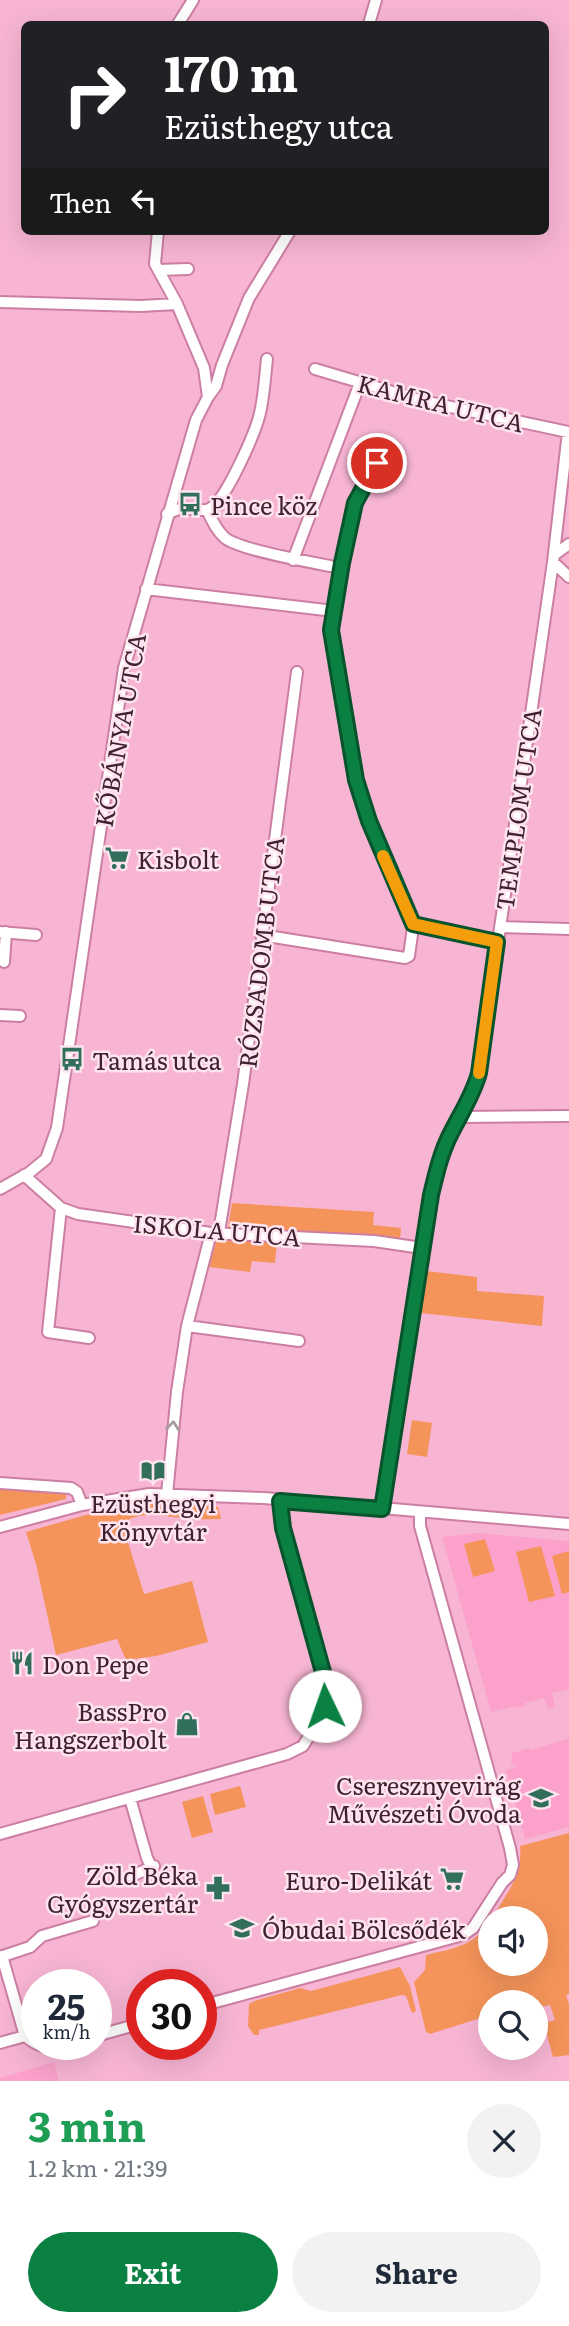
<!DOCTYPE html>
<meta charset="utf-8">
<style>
:root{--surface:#fff;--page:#f2f2f3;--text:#1f2937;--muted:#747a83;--accent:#0b8043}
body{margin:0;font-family:Literata,serif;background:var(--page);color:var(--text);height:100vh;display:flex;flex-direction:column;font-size:26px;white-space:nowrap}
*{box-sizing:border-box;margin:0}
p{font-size:23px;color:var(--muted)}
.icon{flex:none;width:38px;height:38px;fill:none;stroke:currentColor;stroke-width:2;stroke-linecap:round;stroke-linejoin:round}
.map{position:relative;height:2081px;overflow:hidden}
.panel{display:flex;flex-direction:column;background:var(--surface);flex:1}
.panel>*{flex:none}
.banner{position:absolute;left:21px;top:21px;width:528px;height:214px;border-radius:10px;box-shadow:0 7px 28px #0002;background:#202124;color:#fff;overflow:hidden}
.fabs{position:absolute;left:478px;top:1906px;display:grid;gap:14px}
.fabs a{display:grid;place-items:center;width:70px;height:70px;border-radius:50%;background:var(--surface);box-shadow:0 7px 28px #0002;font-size:35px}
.speed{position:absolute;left:21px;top:1969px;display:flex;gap:14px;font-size:35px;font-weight:700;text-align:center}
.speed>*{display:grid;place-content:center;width:91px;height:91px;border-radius:50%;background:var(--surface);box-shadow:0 7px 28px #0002;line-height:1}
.speed small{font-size:18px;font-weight:400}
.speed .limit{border:10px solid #d22;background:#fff;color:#111}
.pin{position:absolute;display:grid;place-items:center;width:60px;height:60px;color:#fff;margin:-30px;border:4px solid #fff;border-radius:50%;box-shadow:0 2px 7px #0007}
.me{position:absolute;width:77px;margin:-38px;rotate:357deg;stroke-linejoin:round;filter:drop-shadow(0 0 5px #0008)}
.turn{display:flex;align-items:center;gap:24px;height:147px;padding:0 28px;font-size:32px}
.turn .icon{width:91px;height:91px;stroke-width:2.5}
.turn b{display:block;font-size:49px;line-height:60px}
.then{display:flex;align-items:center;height:66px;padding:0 28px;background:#0003;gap:14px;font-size:26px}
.round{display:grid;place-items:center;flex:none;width:74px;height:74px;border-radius:37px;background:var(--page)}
.summary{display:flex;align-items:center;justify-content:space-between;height:119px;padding:0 28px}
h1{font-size:42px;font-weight:700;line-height:52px;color:#1e9e55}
.action{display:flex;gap:14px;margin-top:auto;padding:14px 28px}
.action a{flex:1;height:80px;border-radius:42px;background:var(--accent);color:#fff;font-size:28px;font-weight:700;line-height:80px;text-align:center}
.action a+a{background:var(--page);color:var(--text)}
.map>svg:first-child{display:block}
.built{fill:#fba1cb}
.green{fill:#f5945a}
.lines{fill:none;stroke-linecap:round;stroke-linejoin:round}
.minor-casing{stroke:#cc7ea3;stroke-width:14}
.minor{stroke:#fff;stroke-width:10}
.oneway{stroke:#aa9ba2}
.route-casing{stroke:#07532c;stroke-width:18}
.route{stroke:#0b8043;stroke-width:12}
.slow{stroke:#f59e0b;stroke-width:12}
.labels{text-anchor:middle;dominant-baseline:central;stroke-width:5;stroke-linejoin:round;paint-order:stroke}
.street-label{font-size:24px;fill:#412130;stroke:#fee4ef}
.poi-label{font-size:24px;fill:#412130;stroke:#fee4ef;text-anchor:start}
</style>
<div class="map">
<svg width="569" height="2081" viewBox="0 0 569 2081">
<rect width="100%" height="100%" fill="#f7b5d3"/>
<path class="built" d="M477,1533l92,8v148l-17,4 3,13 -7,3 -4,-11 -19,5 1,3 -10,2 -1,-2 -24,6 -49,-175z
M569,1738v89l-44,12 -19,-69 10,-3 -1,-3 -4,1 1,-12 18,-5 1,2z
M54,2062l5,19h-59v-3z"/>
<path class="green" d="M232,1203l142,9 -1,13 28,3 -1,12 -35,-6 -137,-6z
M217,1238l60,4 -2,21 -23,-2 -2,11 -41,-5z
M426,1271l51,6v14l67,5 -2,30 -122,-13z
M412,1420l20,3 -5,34 -20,-3z
M0,1487l66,4v8l-66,16z
M169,1500l49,7 3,12c-11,0 -23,1 -34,0 -23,-3 -44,-9 -65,4l22,71 48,-13 16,61 -52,14 -30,4 -9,-21 -61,16 -20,-91 -10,-32 74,-21z
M485,1539l10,32 -22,6 -9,-33z
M541,1546l14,50 -26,6 -13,-50z
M569,1551v41l-7,2 -10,-38z
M240,1786l6,21 -31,8 -5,-21z
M203,1796l10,36 -21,6 -10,-36z
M569,1833v161l-3,1 3,9v51l-16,2 -6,-22 1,-13 7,-2 -5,-15 -14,3v-6h-46v13l-60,19 -4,-2 -12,-50 11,-12 1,-15c28,-7 48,-8 64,-35v44h46v-46h-44c14,-23 31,-43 28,-72z
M400,1967l10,19 6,25 -4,2 -6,-17 -4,-1 -143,35v5h-5l-6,-9 1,-22 5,-3 46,-13 11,3z"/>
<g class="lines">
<g class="minor-casing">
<path id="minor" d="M178,24l15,-24
M369,24l7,-24
M158,231l-3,33 22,40 27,64 4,29
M158,270l30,-1
M0,302l140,4 37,-2
M315,369l108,32 145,31 -15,130 -74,511c-6,24 -21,42 -30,65 -8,18 -13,38 -18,57l-49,314
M383,444l-6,19 -22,40 -14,65 -10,62 25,150 13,41 44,103 84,18
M207,510c5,10 9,20 18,28 15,12 84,24 105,28
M167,514c22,-12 31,0 42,-5 16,-6 47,-78 51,-96 4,-17 5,-36 7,-54
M554,555l15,-11
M293,560l67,-177
M553,562l16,15
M146,589l188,22
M500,927l69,2
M0,932l36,3
M261,935l144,23 4,-2 5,-36
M4,962l2,-30
M0,1015l20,1
M460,1117l109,-1
M24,1175l37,33 17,6 133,19 163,8 48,7
M0,1189l30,-17 16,-13 11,-31 67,-460 72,-248 12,-23 8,-11 6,-21 27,-67 41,-67
M61,1208l-13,124 41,6
M219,1232l24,-148 54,-412
M187,1326l112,15
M0,1483l71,5 6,4 5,13
M167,1494l10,-102 10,-66 24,-93
M0,1527l82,-22 67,-11 115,4 305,26
M130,1798l17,60 4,8h3l-22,10
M0,1834l287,-80 16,-8 16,-26 7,-18v-12l-43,-159 -3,-30
M2,1956l23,80
M0,1957l30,-10 12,-11 51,-15
M201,2006l262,-71 10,-7 29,-45 8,-8 3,-10 -3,-17 -90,-322v-14
M25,2036c16,13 24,13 44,8
M96,2036l46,-13
M0,2043l25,-7"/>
</g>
<use href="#minor" class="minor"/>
</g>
<defs><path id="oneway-chevron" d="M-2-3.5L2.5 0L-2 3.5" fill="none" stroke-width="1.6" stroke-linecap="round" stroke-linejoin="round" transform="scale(1.75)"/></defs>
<use class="oneway" href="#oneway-chevron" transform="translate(173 1426) rotate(-84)"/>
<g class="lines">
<g class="route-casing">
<path id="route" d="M325,1706l2,-10 -4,-24 -40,-144 -3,-27 102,8 49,-314c5,-21 10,-43 20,-62 10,-20 22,-38 28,-60l18,-131 -84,-18 -44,-103 -13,-41 -25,-150 11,-67 13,-60 22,-40"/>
</g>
<use href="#route" class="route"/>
<path class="slow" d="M383,856l30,68 84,18 -18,131"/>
</g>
<defs>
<g id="bus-bare" transform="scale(1.89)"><path d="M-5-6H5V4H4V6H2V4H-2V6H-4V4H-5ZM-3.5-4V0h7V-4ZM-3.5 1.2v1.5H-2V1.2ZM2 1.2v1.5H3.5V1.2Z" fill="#316f5c" stroke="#fee4ef" stroke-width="2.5" paint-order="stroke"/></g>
<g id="supermarket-bare" transform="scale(1.89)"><path d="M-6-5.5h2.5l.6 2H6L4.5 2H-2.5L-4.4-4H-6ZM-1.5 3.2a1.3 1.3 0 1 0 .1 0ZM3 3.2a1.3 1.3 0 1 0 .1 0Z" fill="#316f5c" stroke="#fee4ef" stroke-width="2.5" paint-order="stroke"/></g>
<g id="library-bare" transform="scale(1.89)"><path d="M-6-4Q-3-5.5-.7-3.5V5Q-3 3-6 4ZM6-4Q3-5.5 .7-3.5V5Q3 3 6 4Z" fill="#316f5c" stroke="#fee4ef" stroke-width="2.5" paint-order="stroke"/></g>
<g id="restaurant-bare" transform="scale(1.89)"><path d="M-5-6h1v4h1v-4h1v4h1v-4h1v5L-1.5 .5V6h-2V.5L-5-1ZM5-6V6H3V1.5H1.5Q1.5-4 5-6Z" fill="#316f5c" stroke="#fee4ef" stroke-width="2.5" paint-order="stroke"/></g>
<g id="shop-bare" transform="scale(1.89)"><path d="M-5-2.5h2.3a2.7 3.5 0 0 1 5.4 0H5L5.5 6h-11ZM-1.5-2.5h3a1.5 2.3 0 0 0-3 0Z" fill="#316f5c" stroke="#fee4ef" stroke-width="2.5" paint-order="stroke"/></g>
<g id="school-bare" transform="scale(1.89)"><path d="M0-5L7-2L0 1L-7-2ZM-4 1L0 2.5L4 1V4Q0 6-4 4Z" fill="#316f5c" stroke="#fee4ef" stroke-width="2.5" paint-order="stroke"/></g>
<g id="pharmacy-bare" transform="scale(1.89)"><path d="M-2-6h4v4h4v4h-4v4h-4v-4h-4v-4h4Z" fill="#316f5c" stroke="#fee4ef" stroke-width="2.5" paint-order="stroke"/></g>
</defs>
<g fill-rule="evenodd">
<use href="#bus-bare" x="190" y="504"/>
<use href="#supermarket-bare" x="117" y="858"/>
<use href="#bus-bare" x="72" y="1059"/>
<use href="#library-bare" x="153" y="1471"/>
<use href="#restaurant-bare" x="22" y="1663"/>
<use href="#shop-bare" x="187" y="1724"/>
<use href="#school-bare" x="541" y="1798"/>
<use href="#supermarket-bare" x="452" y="1879"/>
<use href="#pharmacy-bare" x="218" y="1888"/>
<use href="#school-bare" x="242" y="1928"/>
</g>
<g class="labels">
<g class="street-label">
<text transform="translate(441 402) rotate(14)">KAMRA UTCA</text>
<text transform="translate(119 730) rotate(-80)">KŐBÁNYA UTCA</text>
<text transform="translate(517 809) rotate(-82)">TEMPLOM UTCA</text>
<text transform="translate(260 952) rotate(-83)">RÓZSADOMB UTCA</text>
<text transform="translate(217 1229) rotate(5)">ISKOLA UTCA</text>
</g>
<g class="poi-label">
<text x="210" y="504">Pince köz</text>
<text x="137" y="858">Kisbolt</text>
<text x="92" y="1059">Tamás utca</text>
<text x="153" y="1502" text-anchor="middle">Ezüsthegyi<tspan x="153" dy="28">Könyvtár</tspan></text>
<text x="42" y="1663">Don Pepe</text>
<text x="167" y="1710" text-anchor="end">BassPro<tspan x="167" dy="28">Hangszerbolt</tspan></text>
<text x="521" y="1784" text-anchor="end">Cseresznyevirág<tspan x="521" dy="28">Művészeti Óvoda</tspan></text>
<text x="198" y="1874" text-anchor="end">Zöld Béka<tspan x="198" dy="28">Gyógyszertár</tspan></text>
<text x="432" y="1879" text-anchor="end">Euro-Delikát</text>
<text x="262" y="1928">Óbudai Bölcsődék</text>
</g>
</g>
</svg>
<div class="fabs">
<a><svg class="icon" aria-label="sound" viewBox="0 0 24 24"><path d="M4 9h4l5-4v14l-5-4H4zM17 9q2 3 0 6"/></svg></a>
<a><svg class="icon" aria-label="search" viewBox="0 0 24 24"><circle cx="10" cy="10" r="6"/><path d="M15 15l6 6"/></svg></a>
</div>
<div class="speed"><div>25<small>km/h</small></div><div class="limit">30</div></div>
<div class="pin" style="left:377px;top:463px;background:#d93025"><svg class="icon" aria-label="arrive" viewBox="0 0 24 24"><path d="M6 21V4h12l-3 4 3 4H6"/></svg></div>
<svg class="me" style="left:325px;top:1706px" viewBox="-20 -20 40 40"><circle r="19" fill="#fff"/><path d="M0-13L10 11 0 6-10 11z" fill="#0b8043"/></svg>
<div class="banner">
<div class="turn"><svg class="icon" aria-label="right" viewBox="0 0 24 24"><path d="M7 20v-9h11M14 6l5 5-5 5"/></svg><div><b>170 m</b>Ezüsthegy utca</div></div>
<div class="then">Then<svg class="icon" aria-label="left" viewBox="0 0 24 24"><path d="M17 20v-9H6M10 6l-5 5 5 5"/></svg></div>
</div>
</div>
<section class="panel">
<div class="summary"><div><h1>3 min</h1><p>1.2 km · 21:39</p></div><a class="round"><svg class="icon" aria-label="close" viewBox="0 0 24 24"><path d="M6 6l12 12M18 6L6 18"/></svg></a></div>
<div class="action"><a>Exit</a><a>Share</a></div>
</section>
